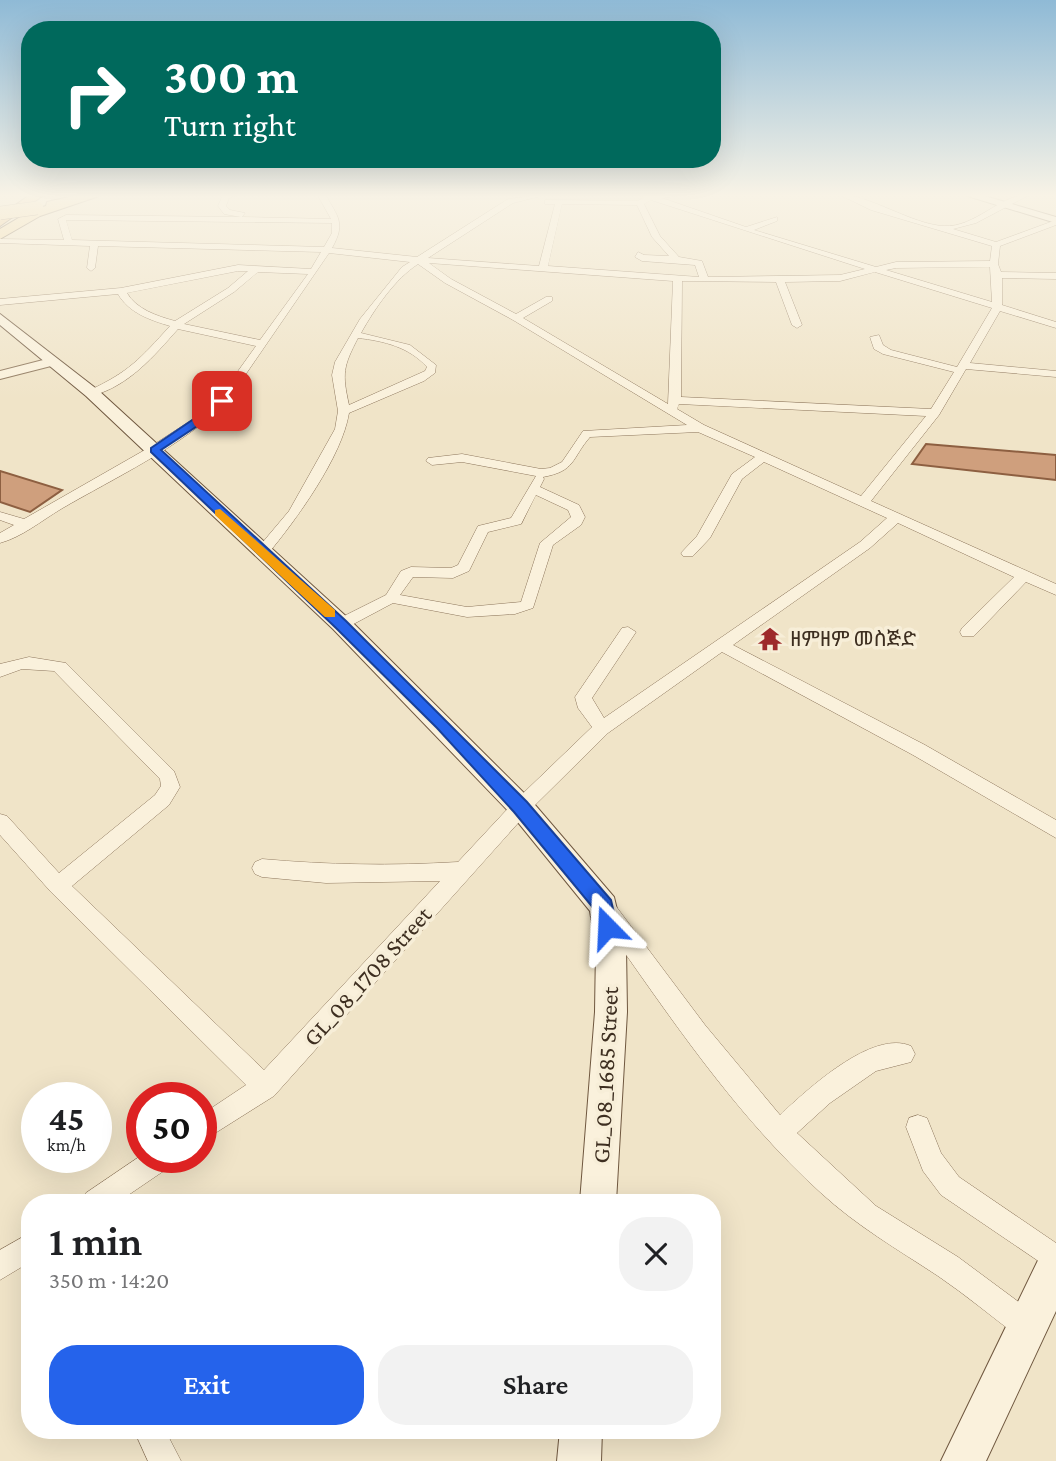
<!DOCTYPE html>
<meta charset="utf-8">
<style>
:root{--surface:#fff;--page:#f2f2f2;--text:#202124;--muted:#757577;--accent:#2563eb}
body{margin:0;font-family:"Crimson Pro","Noto Sans Ethiopic",serif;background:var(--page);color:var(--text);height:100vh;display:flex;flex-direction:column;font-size:26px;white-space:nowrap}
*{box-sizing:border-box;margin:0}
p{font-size:23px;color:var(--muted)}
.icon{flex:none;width:38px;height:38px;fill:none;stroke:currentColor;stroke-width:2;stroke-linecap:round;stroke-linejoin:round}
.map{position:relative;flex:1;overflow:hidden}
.sheet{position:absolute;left:21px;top:1194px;width:700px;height:245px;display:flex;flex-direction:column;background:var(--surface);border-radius:28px;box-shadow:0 7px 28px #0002}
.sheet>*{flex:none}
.hud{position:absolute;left:21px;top:21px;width:700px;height:147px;border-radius:28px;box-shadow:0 7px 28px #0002;background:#00695c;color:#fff;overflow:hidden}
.speed{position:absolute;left:21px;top:1082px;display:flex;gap:14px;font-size:35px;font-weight:700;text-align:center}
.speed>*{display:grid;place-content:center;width:91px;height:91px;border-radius:50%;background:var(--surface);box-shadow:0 7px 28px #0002;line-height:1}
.speed small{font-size:18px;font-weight:400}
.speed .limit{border:10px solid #d22;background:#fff;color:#111}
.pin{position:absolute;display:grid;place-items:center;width:60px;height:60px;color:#fff;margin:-30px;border-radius:14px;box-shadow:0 4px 10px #0006}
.me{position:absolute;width:77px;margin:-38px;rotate:339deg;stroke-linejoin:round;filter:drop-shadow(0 0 5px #0008)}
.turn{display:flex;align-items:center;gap:24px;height:147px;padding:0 28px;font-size:32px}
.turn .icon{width:91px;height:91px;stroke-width:2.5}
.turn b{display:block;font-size:49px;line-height:60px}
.round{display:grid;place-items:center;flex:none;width:74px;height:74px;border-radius:28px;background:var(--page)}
.overview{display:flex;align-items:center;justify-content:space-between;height:119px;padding:0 28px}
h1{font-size:42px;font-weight:600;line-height:52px}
.button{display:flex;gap:14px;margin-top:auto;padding:14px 28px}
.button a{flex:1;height:80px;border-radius:28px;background:var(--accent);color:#fff;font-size:28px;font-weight:600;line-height:80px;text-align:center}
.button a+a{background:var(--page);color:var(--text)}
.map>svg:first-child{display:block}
.building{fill:#cf9f7d;stroke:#8d5f41;stroke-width:2}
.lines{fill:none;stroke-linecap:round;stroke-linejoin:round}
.minor-casing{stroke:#8d765c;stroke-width:1}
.tertiary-casing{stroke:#8d765c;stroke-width:2}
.secondary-casing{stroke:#6f573f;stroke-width:2}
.primary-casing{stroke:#5b4430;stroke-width:2}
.trunk-casing{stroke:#5b4430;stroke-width:2}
.minor{fill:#faf1dc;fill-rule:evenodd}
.tertiary{fill:#faf1dc;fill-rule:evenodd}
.secondary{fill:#faf1dc;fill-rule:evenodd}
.primary{fill:#f3d9a0;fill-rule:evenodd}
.trunk{fill:#eabe7c;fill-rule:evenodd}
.primary-bridge-casing{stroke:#5b4430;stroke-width:14;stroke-linecap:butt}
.primary-bridge{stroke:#f3d9a0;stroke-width:13}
.route{fill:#2563eb;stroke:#184099;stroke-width:2}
.slow{fill:#f59e0b}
.labels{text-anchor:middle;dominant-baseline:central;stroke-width:7;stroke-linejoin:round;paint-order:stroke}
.poi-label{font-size:21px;fill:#3d2e20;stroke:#f7eed8;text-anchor:start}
.near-street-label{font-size:24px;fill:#3d2e20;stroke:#f7eed8}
</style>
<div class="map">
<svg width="1056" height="1461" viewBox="0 0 1056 1461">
<rect width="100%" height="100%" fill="#f0e4c8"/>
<path class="building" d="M926,444l130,11v25l-144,-16z
M0,471l62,19 -32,22 -30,-10z"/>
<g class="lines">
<g class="minor-casing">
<path id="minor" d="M240,194l-11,4 -3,8 4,4 15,3 -3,4 89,2 -14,-25h8c13,23 21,29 7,54l85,9 91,-58 41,-5 -36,9 -85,55 111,8 16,-62h-10v-4l93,1 6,-4 -6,-3h51l-27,4 84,29 31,-10v4l-23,9 122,37 20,-5 94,-1 2,-15 -121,-36 -33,-16c30,0 75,31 106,32 31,2 56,-32 87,-32l-55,29 -23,6 43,13 60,-22v5l-56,21 -2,18 3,8 55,1v6l-54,-1v27l54,17v6l-56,-17 -30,52 86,8v6l-90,-8 -27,46 -68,86 185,83v11l-30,-13 -52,54h-12l-2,-4 2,-4 52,-51 -116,-54 -28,25 -137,97 192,100 131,75v18l-143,-83 -191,-103 -114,81 -80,79 -254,284 -73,46v-27l45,-30 -195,-193 -51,-57v-21l7,2 52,57 96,-78 6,-9 -1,-7 -106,-108 -32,-2 -22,8v-13l29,-7 37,6 108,108 6,16 -11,18 -97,81 192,184 176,-189 -114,2 -64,-6 -7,-3 -3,-6 3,-6 7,-3c66,6 130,7 196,3l56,-60 78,-75 -14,-19 -3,-11 47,-69 6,-1 8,5 -44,66 12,20 256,-176 27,-24 -123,-56 -22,17 -32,59 -17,18h-10l-2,-3 16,-17 35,-62 23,-17 -57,-25 -108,5c-19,22 -14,34 -47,40l1,2 -4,8 39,18 6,12 -4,8 -28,20 -20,63 -18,6 -48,3 -74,-14 -47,25h-10l-3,-4 3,-4 50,-25 15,-24 10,-4 40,1 7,-3 20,-39 33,-8 25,-42 -74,-14 -30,3 -6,-4 2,-3 34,-4 79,15 9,-1 12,-6 21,-31 104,-6 -174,-105 -68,-37 -27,-19c-23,15 -43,44 -57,69l49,12 26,20 -1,8 -11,8 -75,32c-7,44 -53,107 -82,142h-10v-6l32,-38 46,-82 3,-18 -6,-36 3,-13 25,-43 42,-52 8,-5 -81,-9 -103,150c-47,45 -110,74 -165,106 -20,12 -39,28 -61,34v-10l14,-8 -14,-5v-8l24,7 126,-72 54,-35 14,-13 38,-53 -78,-17c-25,28 -48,56 -86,67l-4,-1v-4c41,-19 52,-32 82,-65 -20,-6 -41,-13 -52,-32l-118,11v-6l121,-11 117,-23 73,4 10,-17 -223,-6 -3,22 -4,3 -4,-3 3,-22 -90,-3v-4l64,1 -6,-21 8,-4 175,2 -17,-3 -6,-8 5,-11zM651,200l214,69 -25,6 -132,2 -6,-16 -23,-4 -19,-21 -16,-32zM562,204l75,1 15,32 17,19 -25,-1 -6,-3 -3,5 7,4 53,4 4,12 -151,-11zM66,220l266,3v10l-8,14 -252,-7zM429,263l244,18 -5,123 -145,-86 29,-17v-4h-6l-30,17 -65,-35zM990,267l2,35 -106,-32 10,-2zM238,271h10l-20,17 -53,33c-18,-5 -39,-12 -48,-28zM258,272l50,2 -48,66 -76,-16 50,-32zM875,272l117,36 -35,59 -66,-17 -8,-5 -4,-10 -9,2 4,12 9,5 71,18 -23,37 -250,-12 1,-116 94,1 16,43 5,3 5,-3 -17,-43 55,-1zM358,338c26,3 51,9 69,29l-2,4 -76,34c-7,-32 -6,-38 9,-67zM679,404l247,12 -65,80 -157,-71 -27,-16zM536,495l32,15 3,7 -31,26 -19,59 -54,5 -67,-12 13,-18 40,1 16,-7 19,-39 33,-8z
M608,903l7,2 90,120 75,90c27,-25 92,-86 131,-69l4,8 -4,8 -35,9 -46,32 -33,30 79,73 82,51 81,60 4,10 -4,10 -10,4 -10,-4c-27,-20 -53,-42 -81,-61 -41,-27 -81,-50 -117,-83 -87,-79 -153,-179 -220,-274l-3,-7 3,-7z
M918,1115l9,3 14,35 18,24 97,66v30l-115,-78 -18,-24 -17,-44 3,-9z
M142,1155l33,2 -4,9 -53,36h-36l4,-9z
M30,1233v29l-30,18v-30z
M134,1430h31l16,31h-33z"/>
</g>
<g class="tertiary-casing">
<path id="tertiary" d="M51,358l4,1v6l-55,14v-8z"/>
</g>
<g class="secondary-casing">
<path id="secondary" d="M961,194h17l78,23v6z
M0,314l98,76 251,229 181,180 84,98 12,51 1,64 -11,190h-36l15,-190 1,-64 -6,-37 -78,-96 -179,-186 -247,-233 -86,-71z
M1056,1247v64l-70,150h-45l101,-209z
M560,1430h42l-1,31h-44z"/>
</g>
<g class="primary-casing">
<path id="primary" d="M82,194h23l-65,22 -40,23v-10l32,-19 14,-4 1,-4z"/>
</g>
<g class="trunk-casing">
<path id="trunk" d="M31,194h14l-45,32v-10z"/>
</g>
<use href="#minor" class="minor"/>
<use href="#tertiary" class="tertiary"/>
<use href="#secondary" class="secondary"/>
<use href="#primary" class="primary"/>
<use href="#trunk" class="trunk"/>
<g class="primary-bridge-casing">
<path id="primary-bridge" d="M0,213l37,-5"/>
</g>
<use href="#primary-bridge" class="primary-bridge"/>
</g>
<linearGradient id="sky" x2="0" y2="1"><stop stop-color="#8fbad6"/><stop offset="0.49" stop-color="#f8f3e6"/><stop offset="1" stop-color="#f8f3e6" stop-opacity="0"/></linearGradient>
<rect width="1056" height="399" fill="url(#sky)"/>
<path class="route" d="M218,399l9,2 -16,16 -50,33 185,171 181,181 84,98 6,27 -3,7 -7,2 -6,-2 -6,-24 -81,-98 -77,-84 -101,-100 -185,-176v-4l53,-36z"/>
<path class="slow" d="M220,509l115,101v7h-10l-110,-102v-5z"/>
<defs>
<g id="temple-bare" transform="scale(1.89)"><path d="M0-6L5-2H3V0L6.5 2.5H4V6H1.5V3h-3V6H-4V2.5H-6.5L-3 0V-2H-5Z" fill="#9e2a2b" stroke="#f7eed8" stroke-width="2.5" paint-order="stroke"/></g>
</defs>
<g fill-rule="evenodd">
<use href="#temple-bare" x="770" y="639"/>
</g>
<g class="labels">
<g class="poi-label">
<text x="790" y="639">ዘምዘም መስጅድ</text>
</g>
<g class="near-street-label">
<text transform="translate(367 976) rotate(-48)">GL_08_1708 Street</text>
<text transform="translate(605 1075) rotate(-87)">GL_08_1685 Street</text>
</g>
</g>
</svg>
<div class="speed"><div>45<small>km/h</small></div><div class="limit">50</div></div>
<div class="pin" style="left:222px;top:401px;background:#d93025"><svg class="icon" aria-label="arrive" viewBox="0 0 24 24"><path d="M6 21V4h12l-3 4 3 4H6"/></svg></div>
<svg class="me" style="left:607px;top:927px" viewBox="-20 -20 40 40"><path d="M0-17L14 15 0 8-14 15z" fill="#2563eb" stroke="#fff" stroke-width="4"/></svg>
<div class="hud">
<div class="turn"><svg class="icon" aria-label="right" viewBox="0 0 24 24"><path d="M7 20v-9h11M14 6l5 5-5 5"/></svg><div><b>300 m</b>Turn right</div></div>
</div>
<section class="sheet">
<div class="overview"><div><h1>1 min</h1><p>350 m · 14:20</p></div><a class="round"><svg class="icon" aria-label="close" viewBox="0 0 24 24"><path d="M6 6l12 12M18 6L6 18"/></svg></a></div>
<div class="button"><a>Exit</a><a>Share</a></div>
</section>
</div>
